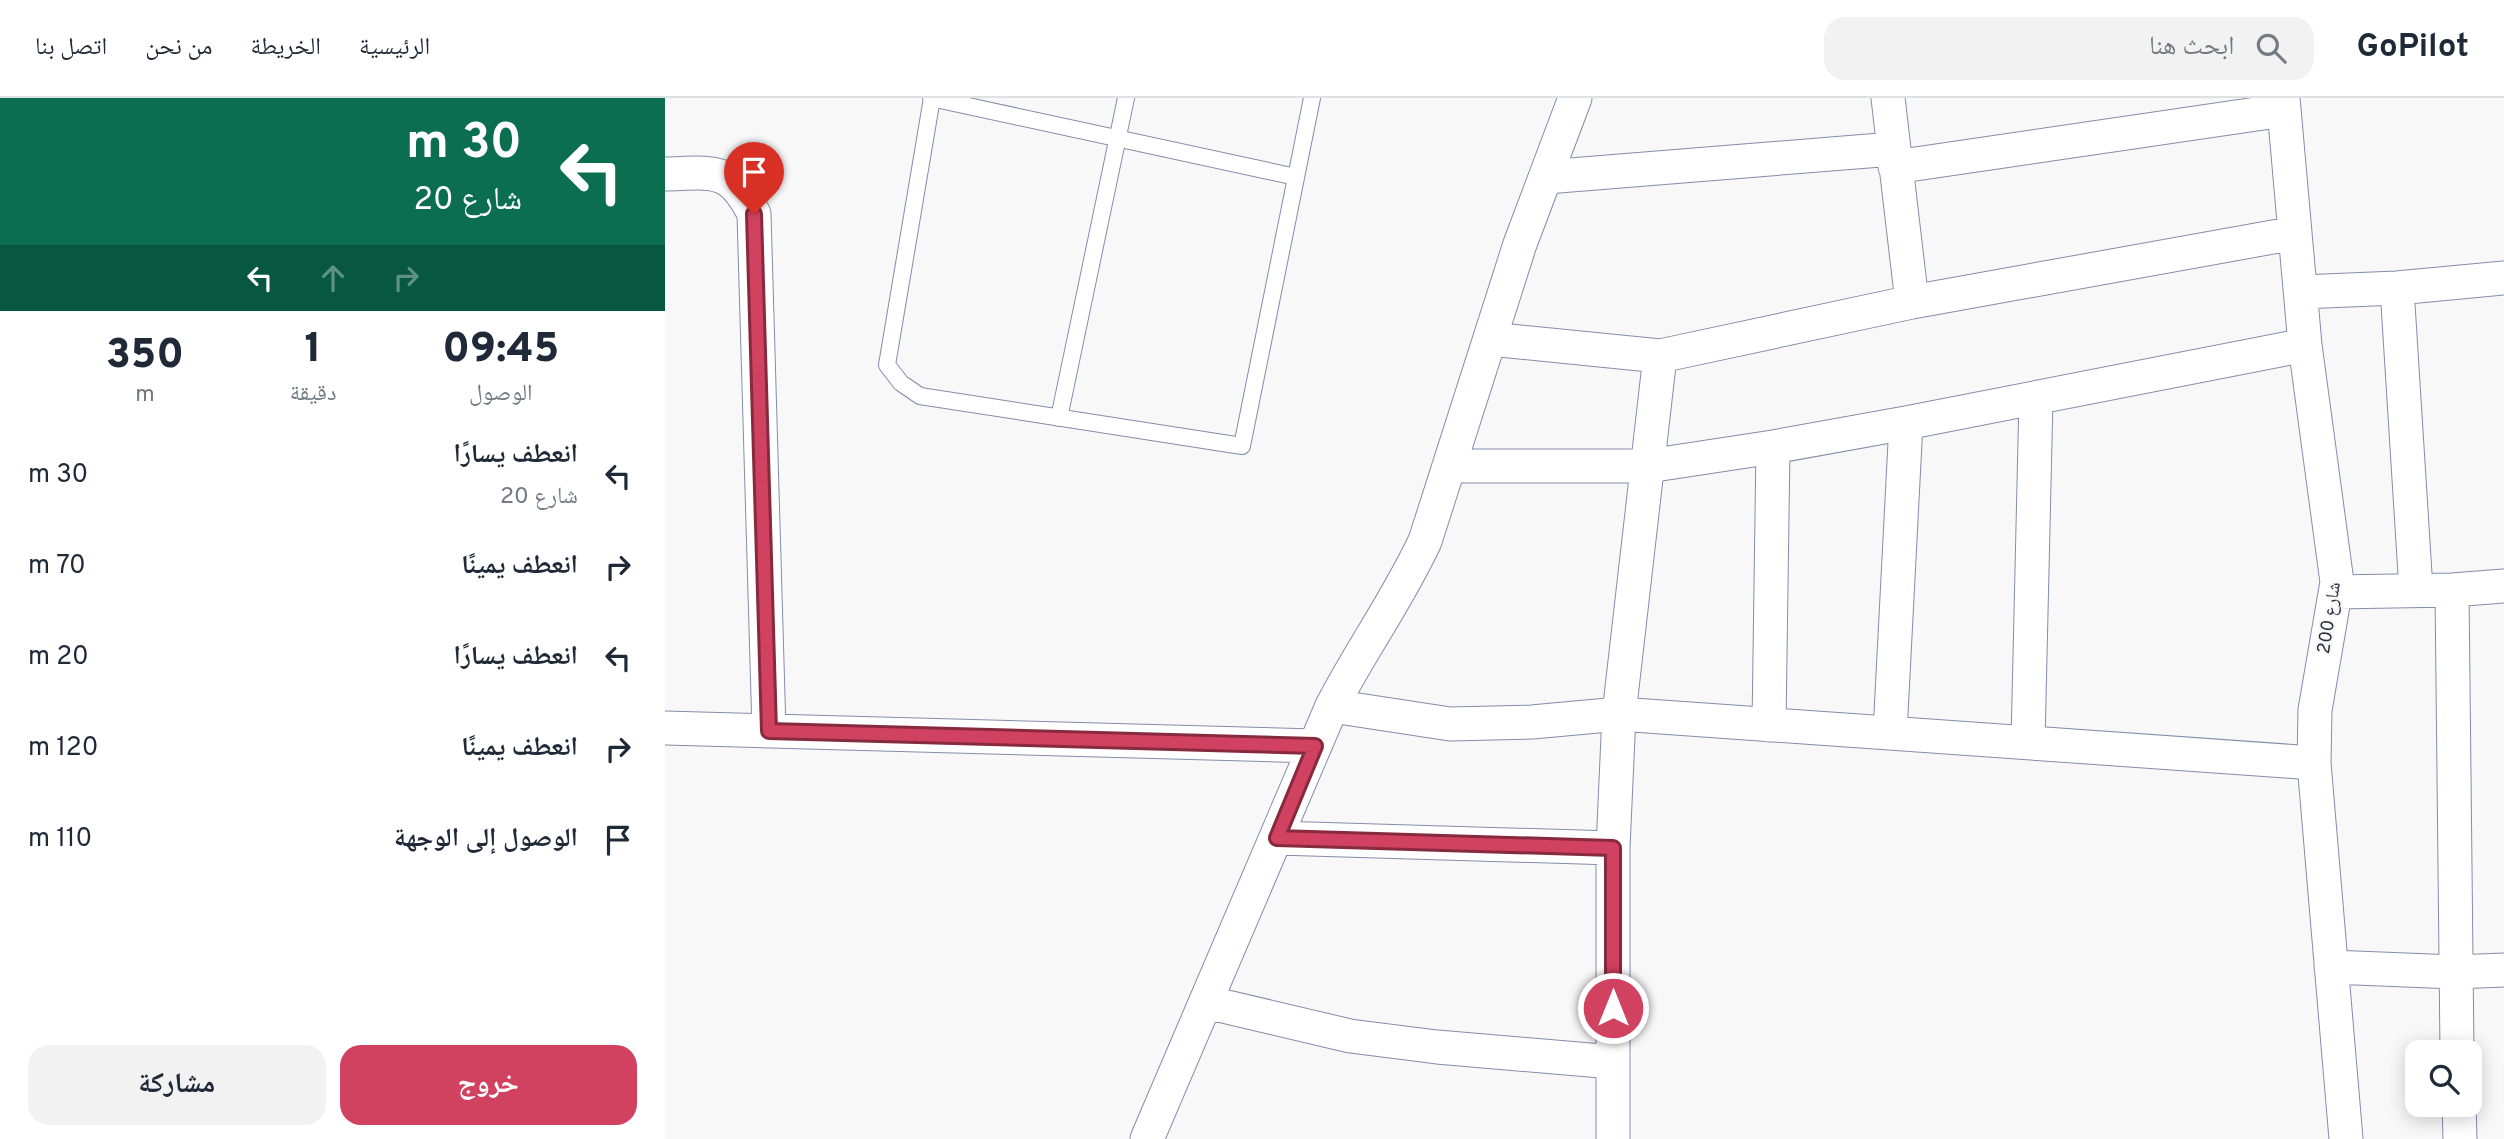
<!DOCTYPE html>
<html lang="ar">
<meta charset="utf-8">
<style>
:root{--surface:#fff;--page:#f2f2f3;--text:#1f2937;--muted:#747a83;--line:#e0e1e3;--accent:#d14160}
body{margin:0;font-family:Overpass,"Noto Naskh Arabic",sans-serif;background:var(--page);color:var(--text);direction:rtl;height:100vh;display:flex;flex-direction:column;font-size:26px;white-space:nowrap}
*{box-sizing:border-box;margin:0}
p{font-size:23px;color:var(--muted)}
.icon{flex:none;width:38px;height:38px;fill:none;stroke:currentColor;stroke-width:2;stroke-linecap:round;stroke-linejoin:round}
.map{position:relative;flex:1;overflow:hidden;direction:ltr}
.sheet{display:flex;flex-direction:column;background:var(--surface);width:665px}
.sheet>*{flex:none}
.hud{background:#0b6e4f;color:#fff;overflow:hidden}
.fabs{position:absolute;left:1740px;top:942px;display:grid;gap:14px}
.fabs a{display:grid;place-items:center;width:77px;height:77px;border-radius:14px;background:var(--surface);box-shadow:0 4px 18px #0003;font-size:35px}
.pin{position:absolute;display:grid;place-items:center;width:60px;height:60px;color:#fff;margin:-72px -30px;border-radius:50% 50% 50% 0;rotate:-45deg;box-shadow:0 0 7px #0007}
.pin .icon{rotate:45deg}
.me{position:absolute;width:77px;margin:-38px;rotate:0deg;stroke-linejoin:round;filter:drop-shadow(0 0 5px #0008)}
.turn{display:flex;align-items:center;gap:24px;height:147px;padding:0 28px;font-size:32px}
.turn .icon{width:91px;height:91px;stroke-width:2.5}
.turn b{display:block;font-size:49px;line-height:60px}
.lanes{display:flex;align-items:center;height:66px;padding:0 28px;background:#0003;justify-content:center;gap:35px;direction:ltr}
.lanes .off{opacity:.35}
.eta{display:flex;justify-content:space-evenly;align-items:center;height:119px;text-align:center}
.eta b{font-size:42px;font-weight:800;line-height:49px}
.button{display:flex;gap:14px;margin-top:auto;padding:14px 28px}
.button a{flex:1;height:80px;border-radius:21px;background:var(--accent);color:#fff;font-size:28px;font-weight:800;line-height:80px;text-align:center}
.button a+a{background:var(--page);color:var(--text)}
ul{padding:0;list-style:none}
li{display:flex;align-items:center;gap:21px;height:91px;padding:0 28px}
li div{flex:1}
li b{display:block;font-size:26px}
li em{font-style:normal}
header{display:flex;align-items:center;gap:42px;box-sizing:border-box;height:98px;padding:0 35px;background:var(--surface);border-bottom:2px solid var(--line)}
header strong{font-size:33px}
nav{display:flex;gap:38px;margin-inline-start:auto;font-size:24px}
.search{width:490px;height:63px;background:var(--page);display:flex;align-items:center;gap:18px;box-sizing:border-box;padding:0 24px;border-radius:21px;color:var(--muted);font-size:26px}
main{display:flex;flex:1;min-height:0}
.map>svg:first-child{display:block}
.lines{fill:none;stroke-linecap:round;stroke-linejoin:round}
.service-casing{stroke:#818dac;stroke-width:18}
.minor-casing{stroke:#818dac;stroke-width:35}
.service{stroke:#fff;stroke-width:16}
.minor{stroke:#fff;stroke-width:33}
.route-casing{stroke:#882a3e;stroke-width:18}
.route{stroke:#d14160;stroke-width:12}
.labels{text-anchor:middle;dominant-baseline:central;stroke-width:5;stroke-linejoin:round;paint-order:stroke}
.street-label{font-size:18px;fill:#2a2f3c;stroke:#f8f8f8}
</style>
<header>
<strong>GoPilot</strong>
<div class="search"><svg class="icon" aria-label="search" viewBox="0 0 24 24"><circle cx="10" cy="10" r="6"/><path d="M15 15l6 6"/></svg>ابحث هنا</div>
<nav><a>الرئيسية</a><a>الخريطة</a><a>من نحن</a><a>اتصل بنا</a></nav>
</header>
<main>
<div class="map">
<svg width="1839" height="1041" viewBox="0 0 1839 1041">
<rect width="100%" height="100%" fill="#f8f8f8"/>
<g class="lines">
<g class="service-casing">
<path id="service" d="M266,0l365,79
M267,0l-45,267 14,18 19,13 322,50 70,-348
M394,320l67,-320"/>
</g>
<g class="minor-casing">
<path id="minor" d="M1223,0l24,204
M1618,0l22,247 32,237 -22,128 -1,53 32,376
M1230,69l389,-57
M0,76c48,-1 65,-8 89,40l15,517
M881,79l347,-28
M1732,190l19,302
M1636,194l96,-4 107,-10
M825,241l170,17 252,-54 383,-69
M785,368h198l125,-19 133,-24 399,-78
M1787,492l5,462
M1671,494l116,-2 52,-4
M667,608l118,18 82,-2 87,-8 695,49
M1104,627l4,-278
M0,630l650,18
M1225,635l16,-310
M1363,644l8,-344
M612,740l336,10v291
M948,750l6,-134 41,-358
M1666,869l124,5 49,-2
M541,904l144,34 87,11 176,15
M1794,1006l1,35
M482,1041l185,-433c29,-56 66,-107 93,-165l95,-297 55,-146"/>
</g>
<use href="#service" class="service"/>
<use href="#minor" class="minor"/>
</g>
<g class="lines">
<g class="route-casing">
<path id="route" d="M89,116l15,517 546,15 -38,92 336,10v160"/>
</g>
<use href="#route" class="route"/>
</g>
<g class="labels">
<g class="street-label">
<text transform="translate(1665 520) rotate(-81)">شارع 200</text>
</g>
</g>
</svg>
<div class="fabs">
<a><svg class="icon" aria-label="search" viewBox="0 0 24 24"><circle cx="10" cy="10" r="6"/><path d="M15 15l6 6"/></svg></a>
</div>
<div class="pin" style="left:89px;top:116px;background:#d93025"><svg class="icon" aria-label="arrive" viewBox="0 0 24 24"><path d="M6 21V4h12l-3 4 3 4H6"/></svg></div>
<svg class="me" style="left:948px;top:910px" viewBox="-20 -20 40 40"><circle r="17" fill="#d14160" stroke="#fff" stroke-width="3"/><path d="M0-11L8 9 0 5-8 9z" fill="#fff"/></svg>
</div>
<section class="sheet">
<div class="hud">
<div class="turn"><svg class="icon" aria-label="left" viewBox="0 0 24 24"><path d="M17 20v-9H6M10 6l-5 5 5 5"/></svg><div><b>30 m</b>شارع 20</div></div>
<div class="lanes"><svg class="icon" aria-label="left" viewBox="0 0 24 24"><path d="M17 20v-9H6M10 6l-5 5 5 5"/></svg><svg class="icon off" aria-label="ahead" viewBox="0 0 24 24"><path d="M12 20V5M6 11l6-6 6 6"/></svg><svg class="icon off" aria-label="right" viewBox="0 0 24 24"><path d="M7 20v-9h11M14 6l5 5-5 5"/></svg></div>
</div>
<div class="eta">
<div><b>09:45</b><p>الوصول</p></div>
<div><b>1</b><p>دقيقة</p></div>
<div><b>350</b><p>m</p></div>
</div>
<ul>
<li><svg class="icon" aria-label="left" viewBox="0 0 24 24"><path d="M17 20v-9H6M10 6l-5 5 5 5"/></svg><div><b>انعطف يسارًا</b><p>شارع 20</p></div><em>30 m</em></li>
<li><svg class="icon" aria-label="right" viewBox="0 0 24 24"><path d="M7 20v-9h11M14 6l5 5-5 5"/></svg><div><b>انعطف يمينًا</b></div><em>70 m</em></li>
<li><svg class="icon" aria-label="left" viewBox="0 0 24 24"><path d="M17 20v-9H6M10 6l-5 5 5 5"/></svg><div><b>انعطف يسارًا</b></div><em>20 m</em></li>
<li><svg class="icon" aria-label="right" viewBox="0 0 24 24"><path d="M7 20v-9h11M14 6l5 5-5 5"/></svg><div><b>انعطف يمينًا</b></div><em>120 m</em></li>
<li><svg class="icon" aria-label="arrive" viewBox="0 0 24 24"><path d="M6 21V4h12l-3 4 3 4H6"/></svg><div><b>الوصول إلى الوجهة</b></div><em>110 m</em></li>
</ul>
<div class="button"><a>خروج</a><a>مشاركة</a></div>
</section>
</main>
